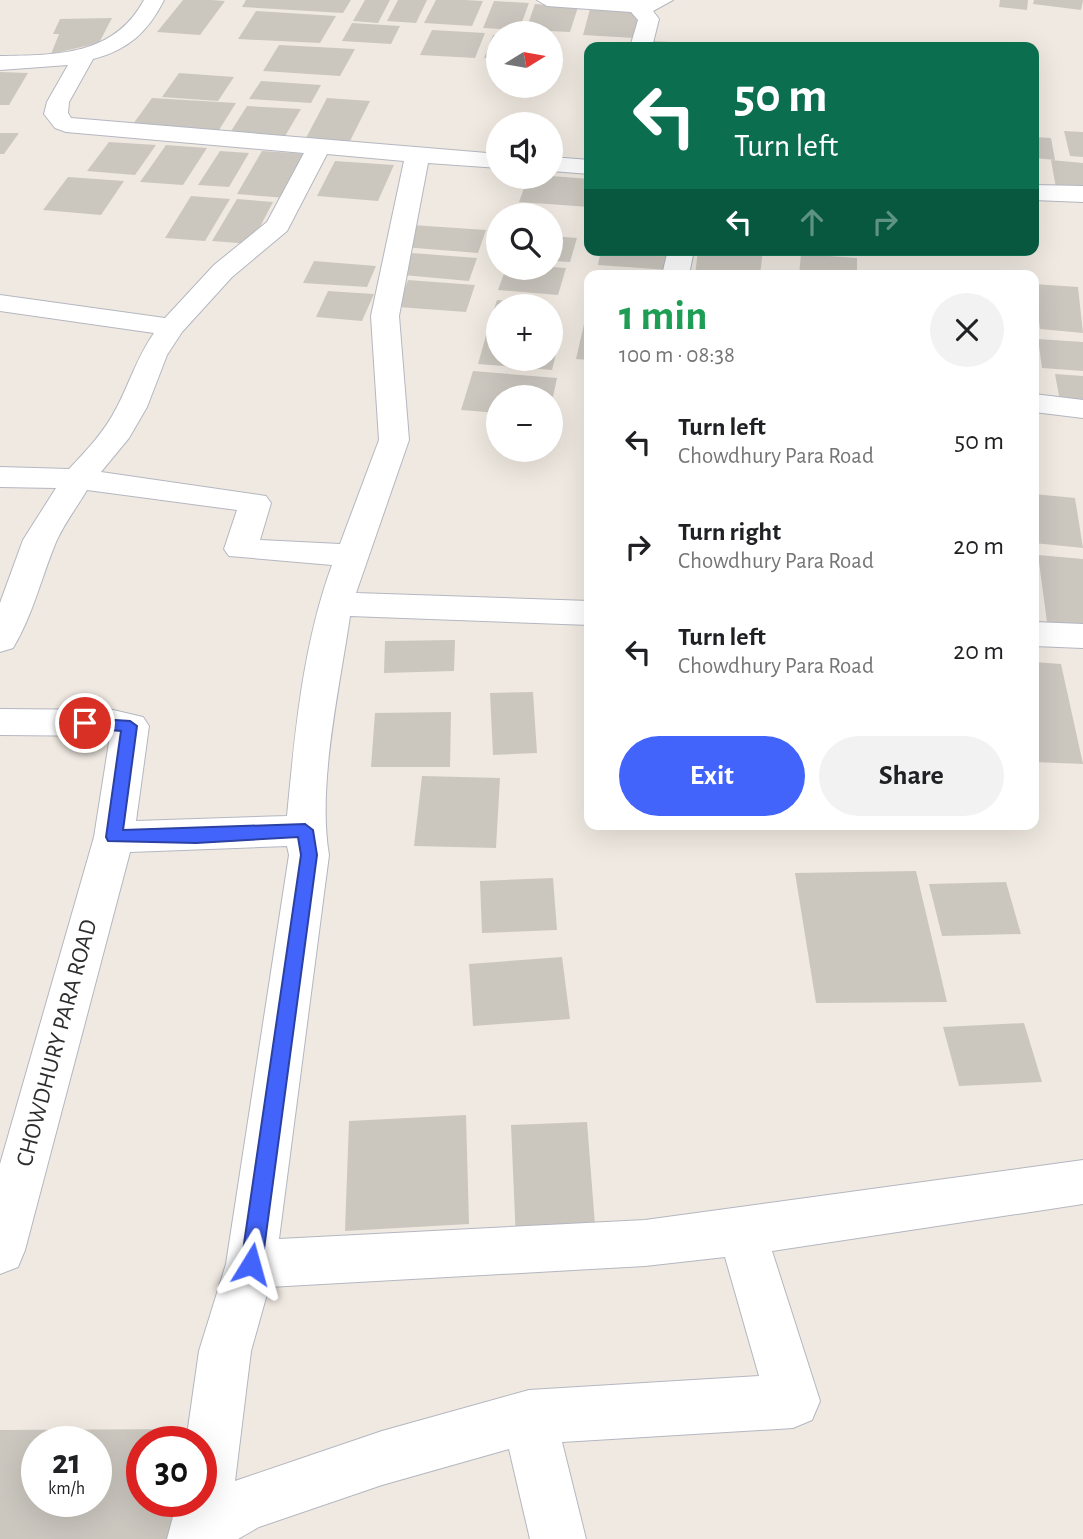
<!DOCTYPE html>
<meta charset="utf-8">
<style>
:root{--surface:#fff;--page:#f2f2f2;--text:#202124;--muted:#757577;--accent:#4264fb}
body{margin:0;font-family:"Alegreya Sans",sans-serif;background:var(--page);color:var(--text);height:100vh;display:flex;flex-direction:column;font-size:26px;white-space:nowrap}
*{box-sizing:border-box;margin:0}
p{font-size:23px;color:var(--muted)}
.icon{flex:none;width:38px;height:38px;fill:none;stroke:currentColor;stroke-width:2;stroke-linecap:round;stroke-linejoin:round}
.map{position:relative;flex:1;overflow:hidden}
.drawer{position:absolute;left:584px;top:270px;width:455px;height:560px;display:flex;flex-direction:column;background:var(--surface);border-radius:14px;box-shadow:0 7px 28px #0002}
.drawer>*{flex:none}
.hud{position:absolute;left:584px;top:42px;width:455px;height:214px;border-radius:14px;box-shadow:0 7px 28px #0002;background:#0b6e4f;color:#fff;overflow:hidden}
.needle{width:46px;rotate:79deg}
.tools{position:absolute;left:486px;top:21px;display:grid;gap:14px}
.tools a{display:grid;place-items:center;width:77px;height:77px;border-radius:50%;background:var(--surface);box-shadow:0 7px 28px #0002;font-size:35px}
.speed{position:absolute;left:21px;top:1426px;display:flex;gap:14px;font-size:35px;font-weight:700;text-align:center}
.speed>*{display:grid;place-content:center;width:91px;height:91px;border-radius:50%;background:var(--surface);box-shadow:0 7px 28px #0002;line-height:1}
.speed small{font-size:18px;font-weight:400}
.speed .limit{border:10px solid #d22;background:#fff;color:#111}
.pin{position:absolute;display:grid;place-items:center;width:60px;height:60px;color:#fff;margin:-30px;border:4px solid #fff;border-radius:50%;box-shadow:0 2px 7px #0007}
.me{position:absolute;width:77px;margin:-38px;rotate:8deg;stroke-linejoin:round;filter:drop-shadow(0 0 5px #0008)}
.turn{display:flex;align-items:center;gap:24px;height:147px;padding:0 35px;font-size:32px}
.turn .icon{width:91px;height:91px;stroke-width:2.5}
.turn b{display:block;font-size:49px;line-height:60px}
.lanes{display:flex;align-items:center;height:66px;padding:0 35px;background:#0003;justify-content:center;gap:35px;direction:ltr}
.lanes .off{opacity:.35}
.round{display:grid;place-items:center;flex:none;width:74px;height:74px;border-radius:37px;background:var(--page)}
.headline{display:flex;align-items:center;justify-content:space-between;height:119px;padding:0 35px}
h1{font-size:42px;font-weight:600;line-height:52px;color:#1e9e55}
.primary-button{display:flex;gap:14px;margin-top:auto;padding:14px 35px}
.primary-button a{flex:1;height:80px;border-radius:42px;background:var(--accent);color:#fff;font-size:28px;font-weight:600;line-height:80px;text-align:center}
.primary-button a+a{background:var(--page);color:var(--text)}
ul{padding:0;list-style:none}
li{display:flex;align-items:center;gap:21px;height:105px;padding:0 35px}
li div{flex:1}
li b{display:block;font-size:26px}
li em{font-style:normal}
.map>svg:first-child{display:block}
.building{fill:#cbc7bf;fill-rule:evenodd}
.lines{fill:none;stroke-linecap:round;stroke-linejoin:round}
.street-casing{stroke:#b4b7c1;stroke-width:2}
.street{fill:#fff;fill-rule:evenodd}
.route{fill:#4264fb;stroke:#2b41a3;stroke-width:2}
.labels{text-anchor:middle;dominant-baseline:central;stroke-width:7;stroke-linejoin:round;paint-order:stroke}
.street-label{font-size:24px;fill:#2e2e2e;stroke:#fff}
</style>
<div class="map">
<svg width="1083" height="1539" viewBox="0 0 1083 1539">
<rect width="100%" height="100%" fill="#efe9e1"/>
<path class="building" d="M183,0h28l14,1 -25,34 -43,-3z
M246,0h105l-8,13 -101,-6z
M365,0h25l-12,23 -25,-2z
M398,0h29l-11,23 -29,-2z
M436,0h29l18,1 -11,25 -48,-3z
M1000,0h28l-1,10 -28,-3z
M1034,0h49l-2,10 -48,-6z
M494,1l35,2 -10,27 -36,-2z
M535,4l43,3 -8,25 -44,-2z
M590,9l50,3 -6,26 -51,-3z
M256,11l80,5 -16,27 -82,-4z
M112,18l-13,25 -48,11 8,-20h-6l7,-15z
M352,23l48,3 -9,18 -49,-3z
M432,30l53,3 -10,25 -55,-3z
M493,35l6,1v23l-15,-1z
M652,41l58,3 -1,3h-58z
M279,45l76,4 -15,27 -77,-5z
M0,72l28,1 -19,32h-9z
M179,73l55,4 -16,24 -56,-4z
M261,81l60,4 -10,18 -62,-4z
M152,98l84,5 -17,27 -86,-6z
M327,98l43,3 -20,40 -44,-3z
M247,106l54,3 -20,34 -55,-4z
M1064,131l19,1v25l-13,-1z
M0,133h19l-15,21h-4z
M1034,137l17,1 4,22 -21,-2z
M109,142l47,3 -21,30 -48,-4z
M166,145l41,3 -24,37 -43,-3z
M220,151l29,2 -20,34 -31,-2z
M262,151l47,3 -23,44 -49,-4z
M1051,160l32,3v27l-27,-2z
M335,161l59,4 -16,36 -61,-5z
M551,176l39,3v28l-71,-5 9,-25z
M68,177l56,4 -23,34 -58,-5z
M191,196l39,3 -25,42 -40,-3z
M237,199l36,3 -22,42 -39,-3z
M412,225l74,5 -8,23 -75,-6z
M551,236l26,2 -7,24 -19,-1z
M601,250h71l-3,20 -71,-5z
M698,250h65l-3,25h-65z
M412,253l65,5 -8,23 -66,-6z
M801,254l56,4v17h-58z
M314,261l62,5 -9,21 -64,-4z
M506,268l45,-1 15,1 -8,27 -60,-5z
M595,270l44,3v2h-45z
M408,280l67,5 -9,27 -68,-5z
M1034,284l44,3 5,46 -43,-4z
M328,291l46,3 -12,27 -46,-4z
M497,300l54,4v2h-52v19l-10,-1z
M584,324l6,1v35l-14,-1z
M487,332l12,1v26h52v-21h9l-8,32 -74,-6z
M1038,339l45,3v29l-41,-3z
M473,371l84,7 -4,19h-54v16l-38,-3z
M1055,374l28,2v27l-23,-2z
M1034,494l41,4 8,50 -49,-5z
M1038,555l45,4v66l-36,-3z
M455,640l-1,31 -70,2 1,-32z
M1034,662l27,2 22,100 -49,-2z
M533,692l4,61 -44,2 -3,-62z
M451,712l-1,55h-79l4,-54z
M422,776l78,2 -4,70 -82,-2z
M916,871l31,131 -131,1 -21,-130z
M553,878l4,52 -75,3 -2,-52z
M1006,882l15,52 -79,2 -13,-52z
M562,957l8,62 -97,7 -4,-62z
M1024,1023l18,59 -83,4 -16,-59z
M466,1115l3,109 -124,7 4,-110z
M587,1122l9,116 -80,3 -5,-116z
M189,1429l-1,13h-46v60h41l-3,37h-180v-109zM37,1442h59v60h-59z"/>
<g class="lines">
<g class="street-casing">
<path id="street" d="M144,0h20c-16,32 -36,50 -71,59l-24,43 -1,11 3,5 428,36v14l-71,-5 -29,153 10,124 -53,153 234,8v24l-240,-9c-10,70 -33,170 -21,239l-50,384 366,-19 438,-60v44l-311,47 48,150 -8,19 -19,8 -231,14 24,97h-56l-21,-90 -127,36 -123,42 -21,12h-71l10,-37h24v-60h-15l13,-91 27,-87 63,-409 -2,-9 -157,6 -105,398 -7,17 -18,7v-110l94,-327 16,-101 -110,-1v-26l113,1 30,7 6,9 -13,95 151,-5c8,-84 16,-172 45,-251l-103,-9 -5,-7 13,-39 -150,-20c-10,17 -23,34 -31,52 -15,36 -23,73 -43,106l-13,4v-49l23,-63 33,-52 -56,-1v-20l69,2c18,-19 36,-38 48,-62 13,-25 20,-50 37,-74l-154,-22v-16l165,23 49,-53 53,-43 37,-69 -238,-21 -11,-4 -11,-14 3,-12 21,-37 -68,5v-14c57,-1 114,0 144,-56zM327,154l77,7 -33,155 8,124 -39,104 -80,-4 11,-37 -5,-7 -165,-24 28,-34 18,-31 20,-52 15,-23 50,-55 55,-46zM725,1257l34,119 -230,14 -147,41 -147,50 16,-130 18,-64 376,-21z
M537,0h136l-20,11 6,8 -7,28h-22l8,-27 -7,-8 -84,-6z
M551,157l39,3v14l-39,-3z
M1034,185l49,1v16l-49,-2z
M668,250h26l-5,25h-27z
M1034,394l49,6v18l-49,-6z
M1034,622l49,2v24l-49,-2z"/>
</g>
<use href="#street" class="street"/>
</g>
<path class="route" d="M85,718l45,3 7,5 -14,104 182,-6 8,6 4,25 -55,409 -3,7 -8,3 -7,-3 -3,-7 60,-409 -3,-18 -102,6 -88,-2 -2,-4 15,-106 -42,-4v-8z"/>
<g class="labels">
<g class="street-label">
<text transform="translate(57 1043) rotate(-75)">CHOWDHURY PARA ROAD</text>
</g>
</g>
</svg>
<div class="tools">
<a><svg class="needle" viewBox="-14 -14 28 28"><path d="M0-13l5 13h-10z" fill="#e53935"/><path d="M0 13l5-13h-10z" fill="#757577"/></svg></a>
<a><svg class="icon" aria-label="sound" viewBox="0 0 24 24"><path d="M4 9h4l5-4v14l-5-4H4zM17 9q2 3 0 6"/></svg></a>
<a><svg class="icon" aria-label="search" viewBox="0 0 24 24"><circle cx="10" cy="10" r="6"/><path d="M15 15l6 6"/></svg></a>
<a>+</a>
<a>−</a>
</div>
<div class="speed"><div>21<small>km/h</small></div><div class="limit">30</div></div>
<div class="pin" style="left:85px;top:723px;background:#d93025"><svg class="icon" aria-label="arrive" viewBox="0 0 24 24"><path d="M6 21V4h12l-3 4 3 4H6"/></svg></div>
<svg class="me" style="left:251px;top:1264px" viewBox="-20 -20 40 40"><path d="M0-17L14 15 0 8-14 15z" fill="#4264fb" stroke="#fff" stroke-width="4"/></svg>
<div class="hud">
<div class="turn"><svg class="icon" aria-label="left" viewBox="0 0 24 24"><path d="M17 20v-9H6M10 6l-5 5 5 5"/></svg><div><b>50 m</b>Turn left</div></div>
<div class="lanes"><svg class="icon" aria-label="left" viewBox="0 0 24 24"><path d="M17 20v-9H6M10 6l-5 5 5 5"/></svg><svg class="icon off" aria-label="ahead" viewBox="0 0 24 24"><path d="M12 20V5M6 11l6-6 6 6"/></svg><svg class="icon off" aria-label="right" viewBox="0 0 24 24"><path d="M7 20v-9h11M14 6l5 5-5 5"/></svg></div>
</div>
<section class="drawer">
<div class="headline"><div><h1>1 min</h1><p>100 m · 08:38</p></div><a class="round"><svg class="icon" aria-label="close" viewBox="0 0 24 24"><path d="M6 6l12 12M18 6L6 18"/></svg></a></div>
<ul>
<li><svg class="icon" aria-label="left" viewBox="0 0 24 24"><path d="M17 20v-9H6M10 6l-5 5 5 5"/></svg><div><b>Turn left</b><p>Chowdhury Para Road</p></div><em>50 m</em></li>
<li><svg class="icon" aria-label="right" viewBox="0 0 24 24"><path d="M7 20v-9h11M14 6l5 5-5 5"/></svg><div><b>Turn right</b><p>Chowdhury Para Road</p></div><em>20 m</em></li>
<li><svg class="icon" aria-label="left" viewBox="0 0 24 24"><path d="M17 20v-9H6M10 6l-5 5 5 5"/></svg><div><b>Turn left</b><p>Chowdhury Para Road</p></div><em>20 m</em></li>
</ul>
<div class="primary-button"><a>Exit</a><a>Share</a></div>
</section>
</div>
